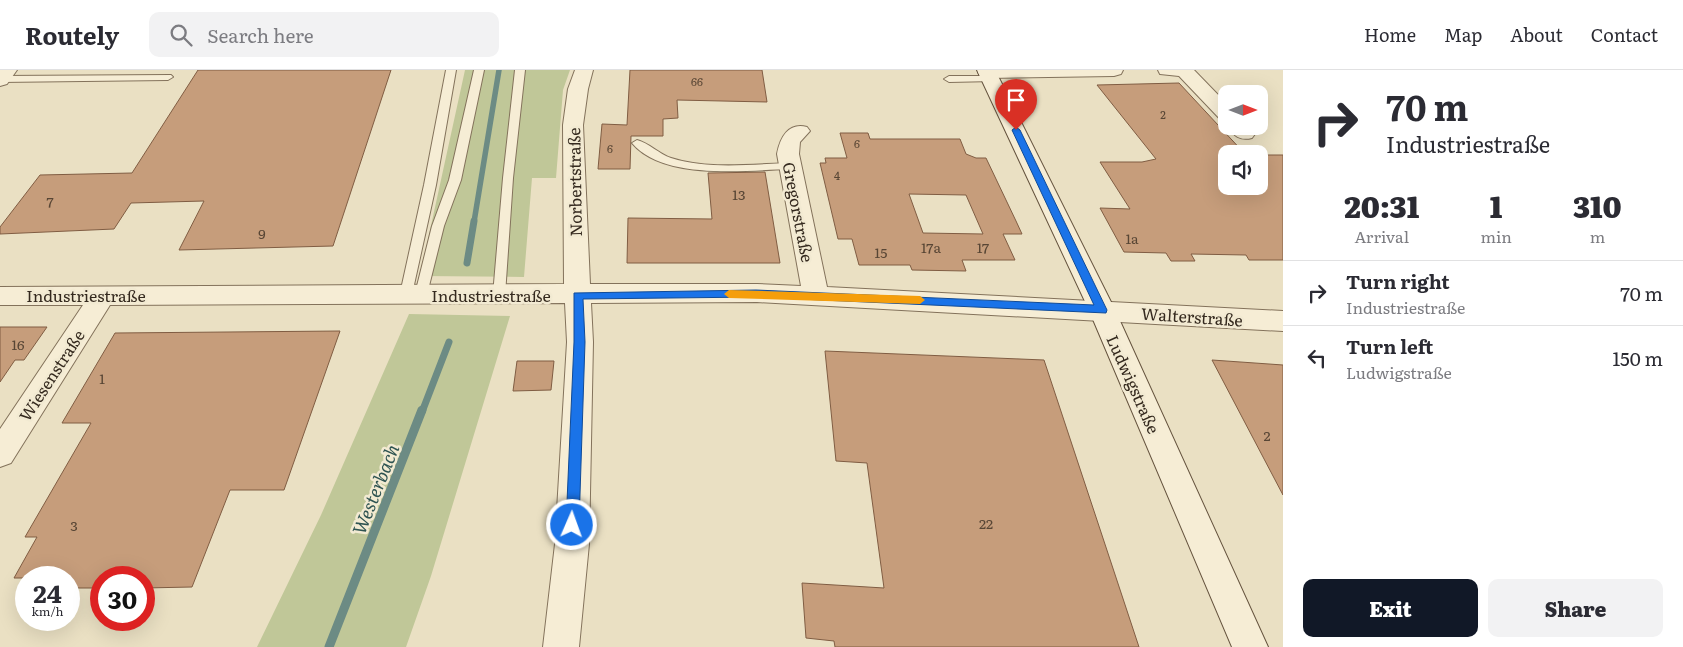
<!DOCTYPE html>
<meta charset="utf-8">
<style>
:root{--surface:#fff;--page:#f2f2f3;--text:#2b2b33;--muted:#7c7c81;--line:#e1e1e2;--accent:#111827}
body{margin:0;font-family:Literata,serif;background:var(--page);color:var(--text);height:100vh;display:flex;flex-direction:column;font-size:19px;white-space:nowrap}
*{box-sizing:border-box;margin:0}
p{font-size:16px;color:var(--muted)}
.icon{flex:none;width:28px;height:28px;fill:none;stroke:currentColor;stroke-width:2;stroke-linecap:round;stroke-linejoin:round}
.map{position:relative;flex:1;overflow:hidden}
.sheet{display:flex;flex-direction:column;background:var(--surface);width:400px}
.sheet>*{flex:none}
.guide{background:#fff;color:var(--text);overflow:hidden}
.needle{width:32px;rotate:90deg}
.buttons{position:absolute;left:1218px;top:15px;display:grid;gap:10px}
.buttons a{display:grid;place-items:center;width:50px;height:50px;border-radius:10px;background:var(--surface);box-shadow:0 5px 20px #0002;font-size:25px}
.speed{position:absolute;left:15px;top:496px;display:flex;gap:10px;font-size:25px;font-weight:700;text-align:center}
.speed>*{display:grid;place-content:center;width:65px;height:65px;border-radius:50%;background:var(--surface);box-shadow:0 5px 20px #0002;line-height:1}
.speed small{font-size:12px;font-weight:400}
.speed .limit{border:8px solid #d22;background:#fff;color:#111}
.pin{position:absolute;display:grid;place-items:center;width:42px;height:42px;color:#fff;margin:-51px -21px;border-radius:50% 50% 50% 0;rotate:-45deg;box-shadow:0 0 5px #0007}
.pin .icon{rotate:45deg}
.me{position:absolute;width:55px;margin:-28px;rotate:2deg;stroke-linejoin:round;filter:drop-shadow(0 0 4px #0008)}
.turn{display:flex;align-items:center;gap:18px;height:105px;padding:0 20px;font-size:22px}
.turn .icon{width:65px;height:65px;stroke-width:2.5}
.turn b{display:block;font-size:35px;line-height:42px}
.eta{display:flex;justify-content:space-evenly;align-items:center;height:85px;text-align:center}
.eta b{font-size:30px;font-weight:800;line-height:35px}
.action{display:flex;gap:10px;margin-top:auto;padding:10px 20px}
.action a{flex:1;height:58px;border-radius:10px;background:var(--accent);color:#fff;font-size:20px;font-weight:800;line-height:58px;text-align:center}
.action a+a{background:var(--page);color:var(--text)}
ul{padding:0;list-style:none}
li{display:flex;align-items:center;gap:15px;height:65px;padding:0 20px;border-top:1px solid var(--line)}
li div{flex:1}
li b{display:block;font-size:19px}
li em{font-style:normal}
header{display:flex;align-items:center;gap:30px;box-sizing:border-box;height:70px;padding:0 25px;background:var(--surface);border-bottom:1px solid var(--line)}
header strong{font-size:24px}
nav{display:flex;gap:28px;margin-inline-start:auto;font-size:18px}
.search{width:350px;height:45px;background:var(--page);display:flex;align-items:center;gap:12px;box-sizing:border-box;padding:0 18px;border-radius:10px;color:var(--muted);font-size:19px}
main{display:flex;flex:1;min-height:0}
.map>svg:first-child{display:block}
.green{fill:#c0c798}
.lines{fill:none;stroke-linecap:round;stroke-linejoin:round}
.stream-far2{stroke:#6c8b84;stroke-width:5.5}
.stream-far1{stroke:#6c8b84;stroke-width:7}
.stream{stroke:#6c8b84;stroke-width:9}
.building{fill:#c69d7b;stroke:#805d43;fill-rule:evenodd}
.lane-casing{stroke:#83725b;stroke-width:2}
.street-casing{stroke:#83725b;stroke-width:2}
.secondary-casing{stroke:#65533e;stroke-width:2}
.lane{fill:#f6edd5;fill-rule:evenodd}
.street{fill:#f6edd5;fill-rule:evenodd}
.secondary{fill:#f6edd5;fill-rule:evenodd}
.route{fill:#1a73e8;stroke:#114b97}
.slow{fill:#f59e0b}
.labels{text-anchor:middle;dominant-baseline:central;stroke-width:5;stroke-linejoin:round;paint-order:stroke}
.far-number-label{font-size:11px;fill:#584635}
.number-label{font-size:14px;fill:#584635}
.street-label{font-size:16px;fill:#34291e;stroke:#f2ead2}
.water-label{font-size:18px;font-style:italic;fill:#2e5351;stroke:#f2ead2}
</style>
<header>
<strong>Routely</strong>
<div class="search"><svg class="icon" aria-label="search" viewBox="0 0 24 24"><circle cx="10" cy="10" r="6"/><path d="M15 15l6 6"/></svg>Search here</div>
<nav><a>Home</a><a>Map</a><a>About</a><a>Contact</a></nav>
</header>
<main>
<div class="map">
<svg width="1283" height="577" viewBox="0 0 1283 577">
<rect width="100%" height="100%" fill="#eae0c3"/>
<path class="green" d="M465,0h105l-7,20 -7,88h-24l-8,99 -104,-1z
M409,244l101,2 -79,260 -25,71h-149l64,-132z"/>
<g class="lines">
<path class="stream-far2" d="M474,152l25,-152"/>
<path class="stream-far1" d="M467,193l7,-42
M422,342l27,-70"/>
<path class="stream" d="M329,577l93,-237"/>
</g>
<path class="building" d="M198,0h193l-58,176 -154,4 25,-49 -73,2 -17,26 -114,5v-7l40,-52 92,-2z
M630,0h132l5,32 -90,-2 1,18 -15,1v17h-32l-1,33h-32l4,-45 25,1z
M1179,13l66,71h-19v32h33v-31h24v105h-34l-3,-5 -55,-1 4,7h-24l-5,-8 -42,-1 -24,-44 30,1 -30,-47h42l14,-3 -59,-74z
M840,63h28l2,6h90l6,15 10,4h10l30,63 6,13h-19l12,26h-53l4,11 -54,-1 -2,-5h-51l-7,-26h-14l-18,-76h6l-1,-5h22zM909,124l57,1 17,39 -60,-1z
M765,102l15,91h-153l1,-45 84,1 -4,-46z
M0,257h47l-23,33h-9l-15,22z
M340,261l-56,159h-54l-38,97 -48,1v-10h-43v10h-32v-10h-55l23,-41h-12l66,-114h-29l53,-90z
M825,281l219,9 95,287h-304l-1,-6 -28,-3 -4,-55 82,5 -17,-125 -31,-2z
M1212,290l71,5v130z
M517,291h37l-3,29 -38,1z"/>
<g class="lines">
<g class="lane-casing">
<path id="lane" d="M446,0h10l-20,115 -24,109 -6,5 -6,-5 24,-109z
M474,0h10l-23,110 -17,46 -17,68 -6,5 -6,-5 17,-68 17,-46z
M515,0h10l-12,108 -8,117 -6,5 -6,-5 10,-117z
M171,5l2,2 -5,3 -168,2v-6z
M991,6l5,3 -2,2 -45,1 -5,-3 5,-3z
M637,70c12,3 22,14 34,18 37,12 82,6 120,5l5,3 -5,3c-45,1 -127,12 -159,-26z"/>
</g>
<g class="street-casing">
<path id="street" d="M0,0h17l-10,14 -7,2z
M575,0h18l-5,19 -5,36 7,159h167l44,2 -24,-132c3,-16 11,-32 30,-27l3,4 -10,11 -1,12 28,133 456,24v20l-526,-29 -166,1 2,39 -4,202 -10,103h-36l12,-103 12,-202 -2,-39 -455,2 -99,158 -11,4v-38l83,-124h-83v-18l564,-3 -1,-159 5,-36z
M979,0h144l-2,4 -7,2 -127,2 -7,-2 -2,-4z
M1158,0h36l32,33v17l-7,-2 -40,-42 -19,-2z
M1227,56h22l6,8 -3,4c-12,3 -18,-2 -25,-12z"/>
</g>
<g class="secondary-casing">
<path id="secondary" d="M977,0h18l120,240 153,337h-36l-143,-337z"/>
</g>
<use href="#lane" class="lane"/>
<use href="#street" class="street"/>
<use href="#secondary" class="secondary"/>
</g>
<path class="route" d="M1016,57l4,3 87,180 -1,3 -350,-16 -173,2 2,43 -6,183 -2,5 -5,2 -4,-2 -2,-5 8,-183v-49l182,-3 338,15 -82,-175z"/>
<path class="slow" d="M729,220l191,6 5,4 -5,4 -191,-6 -5,-4z"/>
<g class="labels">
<g class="far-number-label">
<text x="697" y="11">66</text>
<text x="1163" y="44">2</text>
<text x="857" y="73">6</text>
<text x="610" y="78">6</text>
<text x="837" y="105">4</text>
</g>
<g class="number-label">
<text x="739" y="124">13</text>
<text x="50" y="131">7</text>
<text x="262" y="163">9</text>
<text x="1132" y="168">1a</text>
<text x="931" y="177">17a</text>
<text x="983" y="177">17</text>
<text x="881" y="182">15</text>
<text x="18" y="274">16</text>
<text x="102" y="308">1</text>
<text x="1267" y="365">2</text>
<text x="986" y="453">22</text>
<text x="74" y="455">3</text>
</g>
<g class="street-label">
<text transform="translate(574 112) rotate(-91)">Norbertstraße</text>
<text transform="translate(799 142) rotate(79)">Gregorstraße</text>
<text x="86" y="225">Industriestraße</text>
<text x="491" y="225">Industriestraße</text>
<text transform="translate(1192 246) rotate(4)">Walterstraße</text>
<text transform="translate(51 305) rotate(-57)">Wiesenstraße</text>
<text transform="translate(1134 314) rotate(66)">Ludwigstraße</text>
</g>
<g class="water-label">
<text transform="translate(375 419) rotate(-68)">Westerbach</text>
</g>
</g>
</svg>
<div class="buttons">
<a><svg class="needle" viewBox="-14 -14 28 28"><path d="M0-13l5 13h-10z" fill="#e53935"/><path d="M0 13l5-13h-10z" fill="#7c7c81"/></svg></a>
<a><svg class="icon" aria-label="sound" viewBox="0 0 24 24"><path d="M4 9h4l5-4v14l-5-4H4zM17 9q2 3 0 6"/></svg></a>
</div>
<div class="speed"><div>24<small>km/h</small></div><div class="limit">30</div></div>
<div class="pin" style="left:1016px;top:60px;background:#d93025"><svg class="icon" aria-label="arrive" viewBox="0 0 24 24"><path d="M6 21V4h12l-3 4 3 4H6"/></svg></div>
<svg class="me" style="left:572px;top:455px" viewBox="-20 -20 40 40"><circle r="17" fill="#1a73e8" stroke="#fff" stroke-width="3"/><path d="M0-11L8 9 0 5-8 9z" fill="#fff"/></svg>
</div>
<section class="sheet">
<div class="guide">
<div class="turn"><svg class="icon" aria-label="right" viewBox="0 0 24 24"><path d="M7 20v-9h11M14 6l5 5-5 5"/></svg><div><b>70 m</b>Industriestraße</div></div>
</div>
<div class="eta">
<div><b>20:31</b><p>Arrival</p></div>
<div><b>1</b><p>min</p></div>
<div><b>310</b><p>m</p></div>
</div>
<ul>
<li><svg class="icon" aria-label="right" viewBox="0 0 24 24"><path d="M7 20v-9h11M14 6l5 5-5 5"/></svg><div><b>Turn right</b><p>Industriestraße</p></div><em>70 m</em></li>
<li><svg class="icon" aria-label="left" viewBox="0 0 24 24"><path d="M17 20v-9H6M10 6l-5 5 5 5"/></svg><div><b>Turn left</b><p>Ludwigstraße</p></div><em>150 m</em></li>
</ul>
<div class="action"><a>Exit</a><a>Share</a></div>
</section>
</main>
